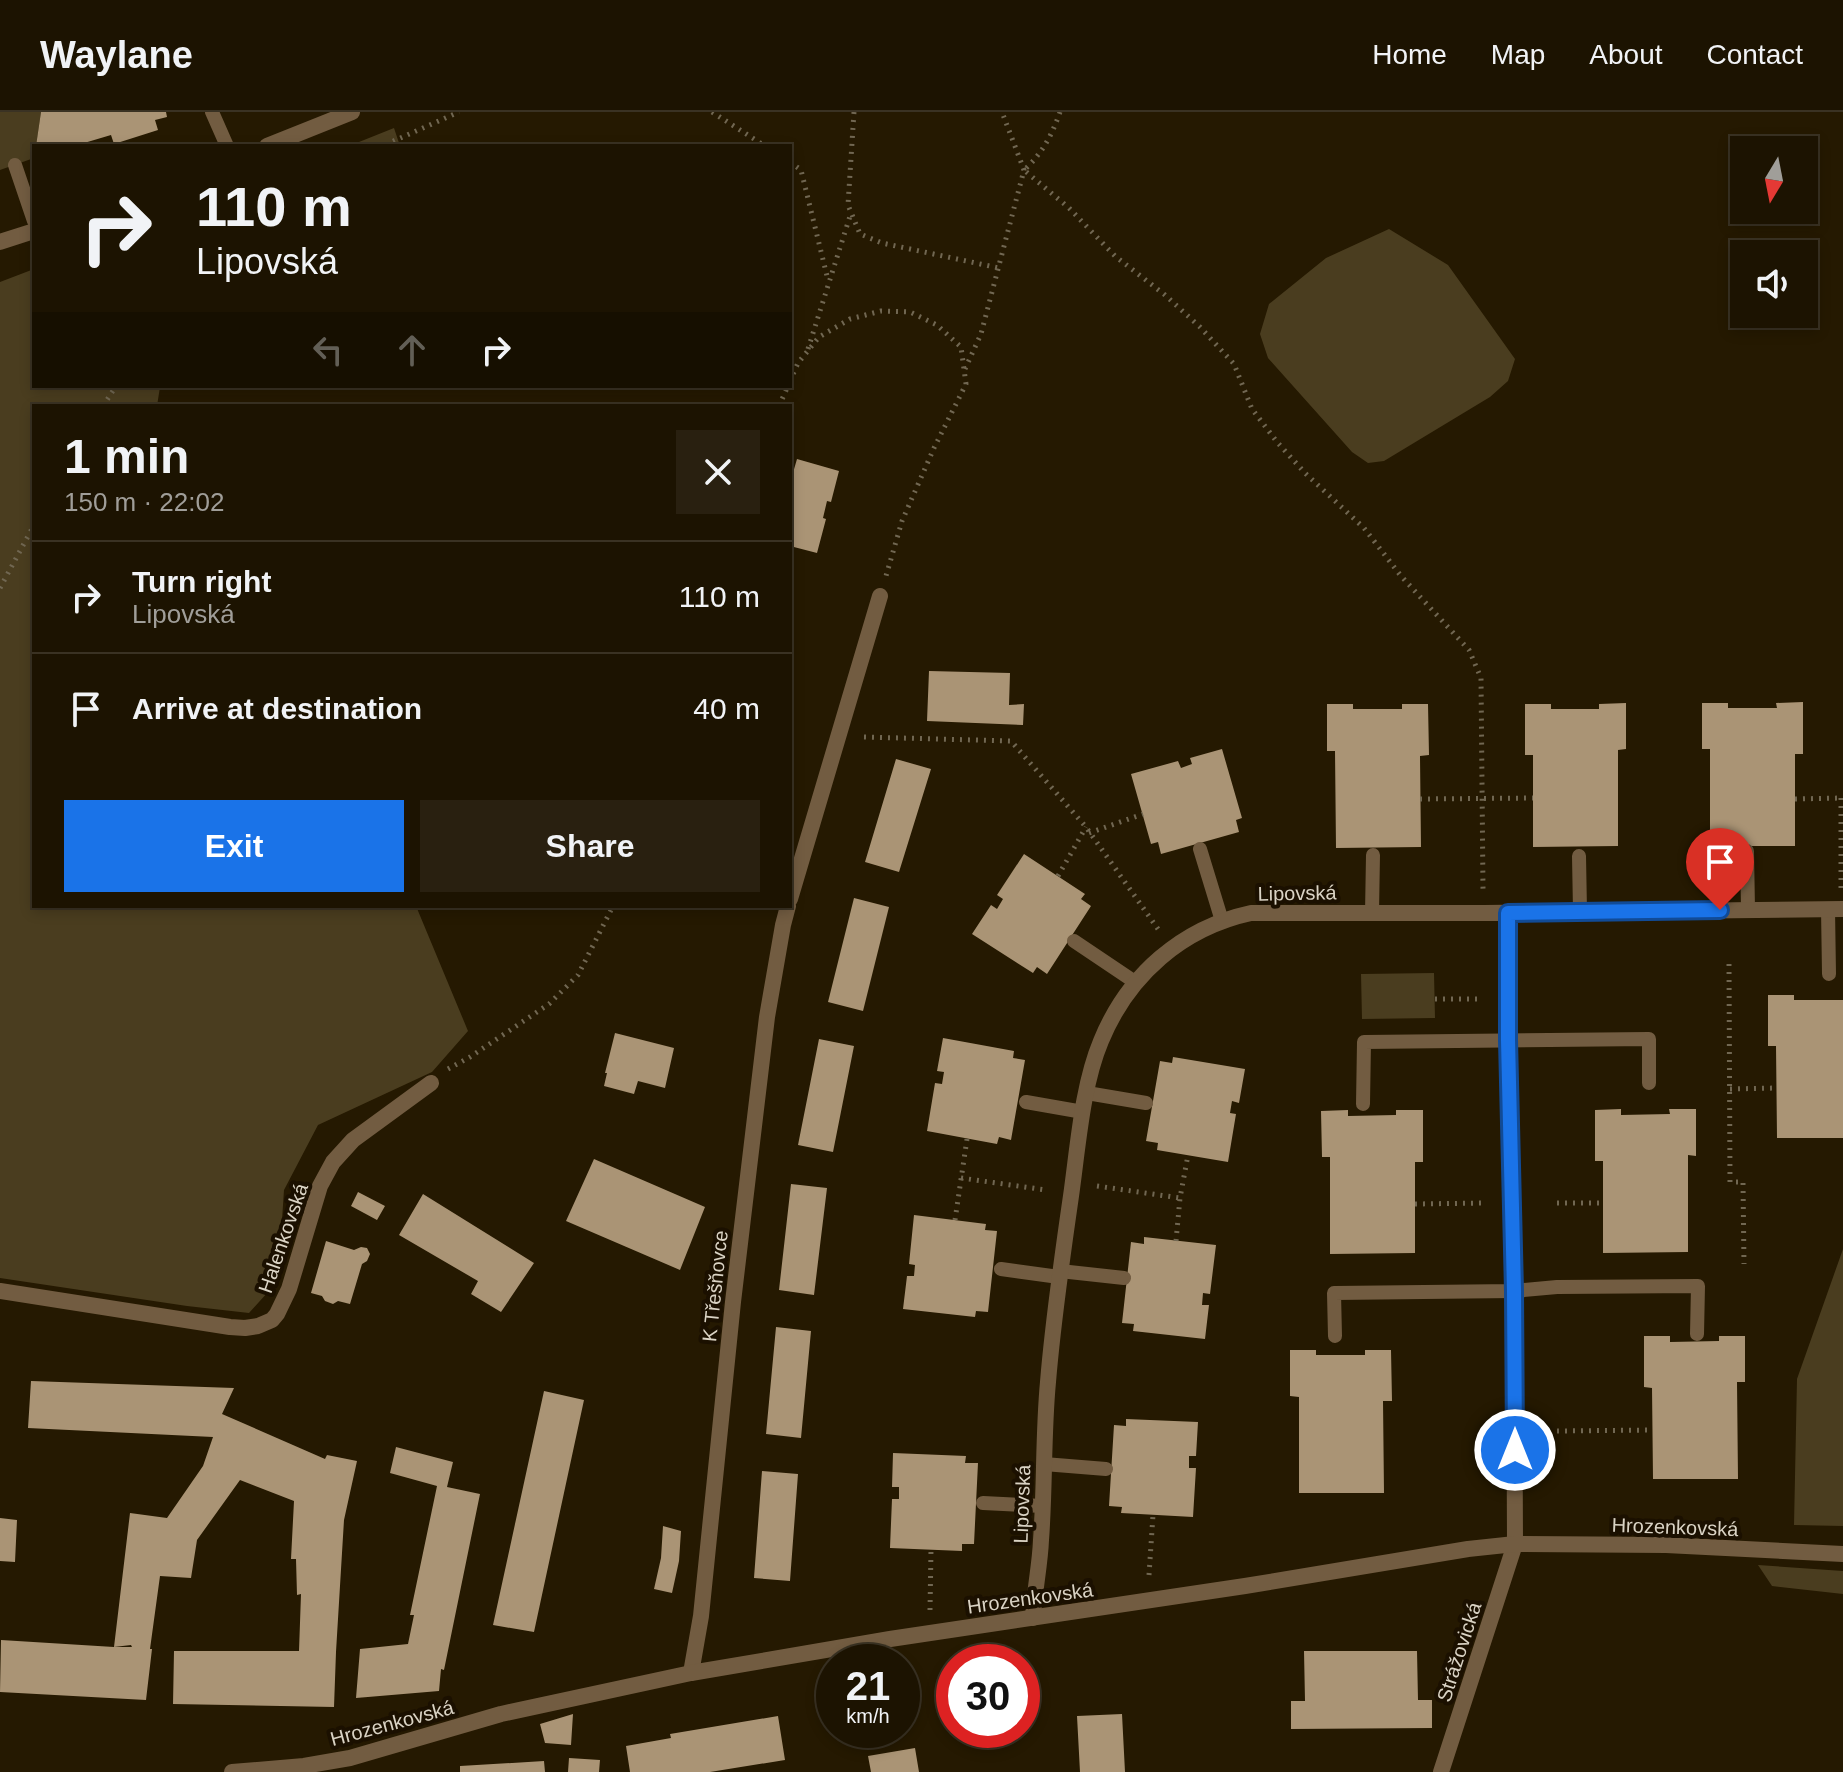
<!DOCTYPE html>
<meta charset="utf-8">
<style>
:root{--surface:#1c1301;--page:#292010;--text:#f1f3f6;--muted:#a09e99;--line:#3a3223;--accent:#1a73e8}
body{margin:0;font-family:Arial,sans-serif;background:var(--page);color:var(--text);height:100vh;display:flex;flex-direction:column;font-size:30px;white-space:nowrap}
*{box-sizing:border-box;margin:0}
p{font-size:26px;color:var(--muted)}
.icon{flex:none;width:44px;height:44px;fill:none;stroke:currentColor;stroke-width:2;stroke-linecap:round;stroke-linejoin:round}
.map{position:relative;flex:1;overflow:hidden}
.sheet{position:absolute;left:32px;top:292px;width:760px;height:504px;display:flex;flex-direction:column;background:var(--surface);border-radius:0px;box-shadow:0 4px 12px #0003,0 0 0 2px var(--line)}
.sheet>*{flex:none}
.hud{position:absolute;left:32px;top:32px;width:760px;height:244px;border-radius:0px;box-shadow:0 4px 12px #0003,0 0 0 2px var(--line);background:#1c1301;color:var(--text);overflow:hidden}
.needle{width:52px;rotate:190deg}
.tools{position:absolute;left:1730px;top:24px;display:grid;gap:16px}
.tools a{display:grid;place-items:center;width:88px;height:88px;border-radius:0px;background:var(--surface);box-shadow:0 4px 12px #0003,0 0 0 2px var(--line);font-size:40px}
.speed{position:absolute;left:816px;top:1532px;display:flex;gap:16px;font-size:40px;font-weight:700;text-align:center}
.speed>*{display:grid;place-content:center;width:104px;height:104px;border-radius:50%;background:var(--surface);box-shadow:0 4px 12px #0003,0 0 0 2px var(--line);line-height:1}
.speed small{font-size:20px;font-weight:400}
.speed .limit{border:12px solid #d22;background:#fff;color:#111}
.pin{position:absolute;display:grid;place-items:center;width:68px;height:68px;color:#fff;margin:-82px -34px;border-radius:50% 50% 50% 0;rotate:-45deg;box-shadow:0 0 8px #0007}
.pin .icon{rotate:45deg}
.me{position:absolute;width:88px;margin:-44px;rotate:0deg;stroke-linejoin:round;filter:drop-shadow(0 0 6px #0008)}
.turn{display:flex;align-items:center;gap:28px;height:168px;padding:0 32px;font-size:36px}
.turn .icon{width:104px;height:104px;stroke-width:2.5}
.turn b{display:block;font-size:56px;line-height:68px}
.lanes{display:flex;align-items:center;height:76px;padding:0 32px;background:#0003;justify-content:center;gap:40px;direction:ltr}
.lanes .off{opacity:.35}
.round{display:grid;place-items:center;flex:none;width:84px;height:84px;border-radius:0px;background:var(--page)}
.overview{display:flex;align-items:center;justify-content:space-between;height:136px;padding:0 32px}
h1{font-size:48px;font-weight:800;line-height:60px}
.cta{display:flex;gap:16px;margin-top:auto;padding:16px 32px}
.cta a{flex:1;height:92px;border-radius:0px;background:var(--accent);color:#fff;font-size:32px;font-weight:800;line-height:92px;text-align:center}
.cta a+a{background:var(--page);color:var(--text)}
ul{padding:0;list-style:none}
li{display:flex;align-items:center;gap:24px;height:112px;padding:0 32px;border-top:2px solid var(--line)}
li div{flex:1}
li b{display:block;font-size:30px}
li em{font-style:normal}
header{display:flex;align-items:center;gap:48px;box-sizing:border-box;height:112px;padding:0 40px;background:var(--surface);border-bottom:2px solid var(--line)}
header strong{font-size:38px}
nav{display:flex;gap:44px;margin-inline-start:auto;font-size:28px}
.map>svg:first-child{display:block}
.green{fill:#4a3d1f}
.building{fill:#aa9475}
.lines{fill:none;stroke-linecap:round;stroke-linejoin:round}
.path{stroke:#716752;stroke-width:5;stroke-dasharray:2 6;stroke-linecap:butt}
.service{stroke:#725c41;stroke-width:14}
.minor{stroke:#725c41;stroke-width:16}
.tertiary{stroke:#725c41;stroke-width:16}
.route-casing{stroke:#114b97;stroke-width:20}
.route{stroke:#1a73e8;stroke-width:14}
.labels{text-anchor:middle;dominant-baseline:central;stroke-width:8;stroke-linejoin:round;paint-order:stroke}
.street-label{font-size:20px;fill:#dad3c4;stroke:#1b1000}
</style>
<header>
<strong>Waylane</strong>
<nav><a>Home</a><a>Map</a><a>About</a><a>Contact</a></nav>
</header>
<div class="map">
<svg width="1843" height="1660" viewBox="0 0 1843 1660">
<rect width="100%" height="100%" fill="#251901"/>
<path class="green" d="M0,0h41l-5,34h-2v12l-34,12z
M394,16l6,18h-51z
M1389,117l59,36 67,94 -7,22 -18,16 -106,64 -16,2 -16,-11 -84,-94 -8,-24 9,-30 57,-46z
M34,157v117h137l-11,1 -3,19h-123v500h382l52,125 -36,41 -114,53 -34,65 -6,91 -29,32 -62,-7 -187,-28v-996z
M1434,861l1,45 -73,1 -1,-45z
M1843,1137v277l-49,-1 3,-146z
M1758,1453l85,6v23l-71,-8z"/>
<path class="building" d="M41,0h125l1,5 -12,3 3,10 -44,14 -3,-9 -37,11h-38z
M797,347l42,12 -8,31 -4,-1 -4,17 3,1 -9,34 -27,-7v-63z
M929,559l81,2 -1,32 15,-1 -1,21 -96,-4z
M1803,590v52h-8v92h-85v-97h-8v-46h26v5h49l-1,-5z
M1626,591v46l-8,1v96l-85,1v-92h-8v-51h26v5h48v-5z
M1327,592h26v5h49v-5h26l1,51 -9,1 1,91 -85,1 -1,-97h-8z
M1222,637l20,69 -6,2 3,12 -78,22 -3,-12 -7,2 -20,-70 47,-13 3,7 11,-4 -2,-6z
M896,647l35,10 -32,103 -34,-10z
M1024,742l61,40 -4,5 10,7 -44,68 -10,-7 -4,6 -61,-39 19,-29 6,4 6,-10 -6,-4z
M854,786l35,9 -26,104 -35,-9z
M1768,883h26v5h49v138h-66l-1,-92h-8z
M615,921l59,15 -9,40 -27,-7 -4,13 -30,-8 3,-13h-2z
M943,926l71,13 -1,7 12,2 -14,80 -12,-3 -2,7 -70,-13 8,-48 7,1 2,-12 -7,-1z
M819,927l35,7 -21,106 -35,-7z
M1173,945l72,12 -6,34 -7,-2 -2,12 6,1 -8,48 -71,-12 1,-7 -12,-2 14,-80 12,2z
M1621,997v6l49,-1 -1,-5h27v47l-8,-1v97l-85,1v-92h-8v-51z
M1348,998v6l48,-1v-5h27v52h-8v91l-85,1v-97h-8l-1,-46z
M594,1047l111,48 -25,63 -114,-49z
M791,1072l36,4 -13,107 -35,-5z
M358,1080l27,14 -8,14 -26,-14z
M423,1082l111,69 -33,49 -30,-18 7,-13 -79,-46z
M914,1103l72,9 -1,6 12,1 -9,81 -12,-1 -1,6 -72,-8 4,-33h7l1,-11 -6,-1z
M1144,1125l72,8 -6,49 -7,-1 -1,12h7l-4,34 -72,-8 1,-7 -12,-1 9,-81 13,2z
M326,1129l28,9 7,-3 6,1 3,6 -3,7 -5,3 -12,40 -12,-3 -5,3 -8,-3 -3,-5 -11,-3z
M776,1215l35,4 -10,107 -35,-4z
M1644,1224h26v6l49,-1v-5h26v46h-8l1,97h-85l-1,-91 -8,-1z
M1290,1238h26v5h49v-5h26l1,51h-9l1,92h-85v-96l-9,-1z
M31,1269l203,7 -12,26 103,45 2,-4 30,6 -13,59 -8,132 -2,55 -161,-3 1,-53h125l2,-57 -4,1 -1,-36h-5l3,-58 -54,-21 -43,60 -6,38 -31,-2 -10,73h2l-6,51 -146,-8 1,-52 113,7h18l-1,-2 -17,2 16,-134 37,5 36,-52 10,-29 -185,-9z
M544,1279l40,9 -50,232 -41,-7z
M1126,1307l72,3 -2,34h-7v12h7l-3,49 -72,-4 1,-6 -13,-1 5,-81 12,1z
M396,1335l57,15 -6,25 33,7 -36,176 -3,-1 -2,22 -83,7 4,-49 48,-5 6,-29h-4l27,-129 -47,-13z
M893,1341l73,3 -1,7h13l-4,81h-12v7l-72,-3 2,-49h7v-12h-7z
M762,1359l36,3 -8,107 -36,-3z
M0,1406l17,2 -2,42 -15,-1z
M663,1414l18,5 -2,30 -7,32 -18,-4 7,-31z
M1304,1539h113l1,49h14v28l-141,1v-28h14z
M573,1602l-2,31 -26,-2 -5,-19z
M1122,1602l3,58h-45l-3,-56z
M778,1604l7,44 -75,12h-80l-4,-26 45,-8 -1,-4z
M915,1636l4,24h-48l-3,-16z
M569,1646l31,2 -1,12h-31z
M544,1649l1,11h-85v-6z"/>
<g class="lines">
<path class="path" d="M712,0l53,34
M854,0l-6,93 12,29 22,9 117,25
M1060,0c-8,23 -18,42 -36,58l45,38 46,48 50,39 35,32 34,37 18,45 25,33 28,31 59,55 37,48 68,74 12,28 2,211
M387,34l2,-3 70,-31
M790,50l11,8 27,110
M808,237l43,-136
M965,257l16,-35 43,-164 -22,-58
M790,269l8,-18 21,-26 31,-18 31,-8 29,1 27,13 24,22 5,37 -32,64 -32,73 -16,55
M103,294l13,-20
M779,294l9,-20
M0,476l34,-63
M864,625l147,4 75,86 72,102
M1841,686v90
M1420,687l113,-1
M1795,687l47,-1
M1089,721l54,-19
M1058,764l28,-49
M1729,852l1,218h13l1,82
M1435,887h47
M448,957l22,-12 79,-53 29,-29 35,-69
M1730,977l46,-1
M961,1066l85,12
M1097,1074l83,12
M1557,1091h46
M1415,1092l68,-1
M955,1108l12,-81
M1176,1129l4,-43 8,-43
M1557,1319l96,-1
M1149,1463l4,-60
M930,1498l1,-60"/>
<path class="service" d="M212,0l15,34
M15,53l19,56
M1200,737l22,72
M1747,739l1,58
M1579,744l1,55
M1828,797l1,65
M1372,801l1,-58
M1074,829l61,41
M1087,981l59,10
M1026,990l57,10
M1363,992l1,-62 285,-3v44
M1001,1157l58,8
M1060,1159l64,7
M1335,1224l-1,-43 180,-2 43,-4 141,-1 -1,48
M1044,1352l62,5
M983,1391l60,3"/>
<path class="minor" d="M267,34l85,-34
M0,130l34,-11
M790,787l90,-303
M0,1179l230,36 15,1 13,-2 14,-6 5,-6 12,-25 31,-103 13,-24 20,-22 78,-57
M1033,1506c1,-26 7,-52 8,-78 4,-53 2,-105 7,-158 5,-62 14,-124 23,-186 7,-49 11,-110 30,-155 27,-66 81,-113 150,-128h233l359,-4
M691,1561l10,-57 32,-314 34,-285 16,-92 5,-19
M1441,1660l74,-228 -1,-253 -6,-251v-127"/>
<path class="tertiary" d="M232,1660l72,-6 46,-8 151,-44 190,-41 199,-34 355,-53 223,-37 47,-5 151,1 177,9"/>
</g>
<g class="lines">
<g class="route-casing">
<path id="route" d="M1515,1338l-1,-159 -6,-251v-127l212,-3"/>
</g>
<use href="#route" class="route"/>
</g>
<g class="labels">
<g class="street-label">
<text transform="translate(1297 781) rotate(-1)">Lipovská</text>
<text transform="translate(283 1126) rotate(-71)">Halenkovská</text>
<text transform="translate(715 1174) rotate(-84)">K Třešňovce</text>
<text transform="translate(1022 1392) rotate(-88)">Lipovská</text>
<text transform="translate(1675 1415) rotate(2)">Hrozenkovská</text>
<text transform="translate(1030 1486) rotate(-8)">Hrozenkovská</text>
<text transform="translate(1459 1540) rotate(-72)">Strážovická</text>
<text transform="translate(392 1611) rotate(-15)">Hrozenkovská</text>
</g>
</g>
</svg>
<div class="tools">
<a><svg class="needle" viewBox="-14 -14 28 28"><path d="M0-13l5 13h-10z" fill="#e53935"/><path d="M0 13l5-13h-10z" fill="#a09e99"/></svg></a>
<a><svg class="icon" aria-label="sound" viewBox="0 0 24 24"><path d="M4 9h4l5-4v14l-5-4H4zM17 9q2 3 0 6"/></svg></a>
</div>
<div class="speed"><div>21<small>km/h</small></div><div class="limit">30</div></div>
<div class="pin" style="left:1720px;top:798px;background:#d93025"><svg class="icon" aria-label="arrive" viewBox="0 0 24 24"><path d="M6 21V4h12l-3 4 3 4H6"/></svg></div>
<svg class="me" style="left:1515px;top:1338px" viewBox="-20 -20 40 40"><circle r="17" fill="#1a73e8" stroke="#fff" stroke-width="3"/><path d="M0-11L8 9 0 5-8 9z" fill="#fff"/></svg>
<div class="hud">
<div class="turn"><svg class="icon" aria-label="right" viewBox="0 0 24 24"><path d="M7 20v-9h11M14 6l5 5-5 5"/></svg><div><b>110 m</b>Lipovská</div></div>
<div class="lanes"><svg class="icon off" aria-label="left" viewBox="0 0 24 24"><path d="M17 20v-9H6M10 6l-5 5 5 5"/></svg><svg class="icon off" aria-label="ahead" viewBox="0 0 24 24"><path d="M12 20V5M6 11l6-6 6 6"/></svg><svg class="icon" aria-label="right" viewBox="0 0 24 24"><path d="M7 20v-9h11M14 6l5 5-5 5"/></svg></div>
</div>
<section class="sheet">
<div class="overview"><div><h1>1 min</h1><p>150 m · 22:02</p></div><a class="round"><svg class="icon" aria-label="close" viewBox="0 0 24 24"><path d="M6 6l12 12M18 6L6 18"/></svg></a></div>
<ul>
<li><svg class="icon" aria-label="right" viewBox="0 0 24 24"><path d="M7 20v-9h11M14 6l5 5-5 5"/></svg><div><b>Turn right</b><p>Lipovská</p></div><em>110 m</em></li>
<li><svg class="icon" aria-label="arrive" viewBox="0 0 24 24"><path d="M6 21V4h12l-3 4 3 4H6"/></svg><div><b>Arrive at destination</b></div><em>40 m</em></li>
</ul>
<div class="cta"><a>Exit</a><a>Share</a></div>
</section>
</div>
